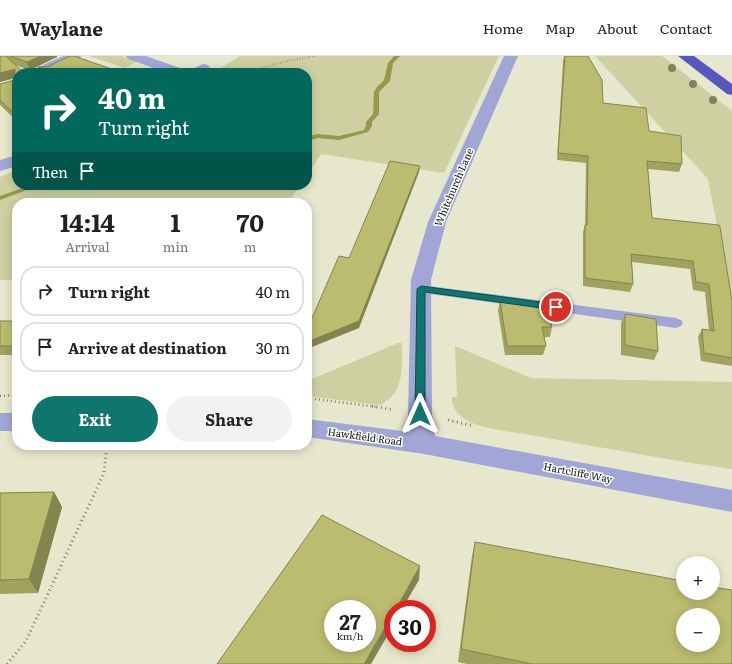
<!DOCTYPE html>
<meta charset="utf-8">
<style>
:root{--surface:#fff;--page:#f2f2f2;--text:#222;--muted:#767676;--line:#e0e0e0;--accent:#0f766e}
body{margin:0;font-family:Literata,serif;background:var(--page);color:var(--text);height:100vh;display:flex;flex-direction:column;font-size:15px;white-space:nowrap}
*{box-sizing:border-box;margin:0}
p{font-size:13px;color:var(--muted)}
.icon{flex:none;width:22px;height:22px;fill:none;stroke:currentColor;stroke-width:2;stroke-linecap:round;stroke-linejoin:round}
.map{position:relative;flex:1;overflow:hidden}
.panel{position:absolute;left:12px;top:142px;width:300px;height:252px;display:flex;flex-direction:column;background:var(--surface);border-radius:16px;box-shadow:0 2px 10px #0003}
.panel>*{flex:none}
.guide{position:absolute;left:12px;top:12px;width:300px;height:122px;border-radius:16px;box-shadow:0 2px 10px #0003;background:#00695c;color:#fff;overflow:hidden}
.buttons{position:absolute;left:676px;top:500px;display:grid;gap:8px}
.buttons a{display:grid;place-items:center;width:44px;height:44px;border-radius:50%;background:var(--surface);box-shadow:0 2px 10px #0003;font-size:20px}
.speed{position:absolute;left:324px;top:544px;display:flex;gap:8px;font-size:20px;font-weight:700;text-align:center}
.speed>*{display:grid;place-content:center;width:52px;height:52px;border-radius:50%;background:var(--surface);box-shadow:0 2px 10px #0003;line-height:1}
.speed small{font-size:10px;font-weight:400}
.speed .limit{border:6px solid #d22;background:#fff;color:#111}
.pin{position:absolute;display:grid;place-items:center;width:34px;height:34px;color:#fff;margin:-17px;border:2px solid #fff;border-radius:50%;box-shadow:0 1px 4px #0007}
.me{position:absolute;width:44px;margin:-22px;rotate:0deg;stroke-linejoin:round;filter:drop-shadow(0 0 3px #0008)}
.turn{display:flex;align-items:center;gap:14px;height:84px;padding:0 20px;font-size:18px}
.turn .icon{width:52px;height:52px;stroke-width:2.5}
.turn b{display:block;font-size:28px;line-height:34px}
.then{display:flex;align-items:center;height:38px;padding:0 20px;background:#0003;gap:8px;font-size:15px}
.eta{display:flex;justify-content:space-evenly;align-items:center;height:68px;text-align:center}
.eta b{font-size:24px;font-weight:700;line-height:28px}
.action{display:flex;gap:8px;margin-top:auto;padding:8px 20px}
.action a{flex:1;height:46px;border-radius:24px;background:var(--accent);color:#fff;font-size:16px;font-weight:700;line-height:46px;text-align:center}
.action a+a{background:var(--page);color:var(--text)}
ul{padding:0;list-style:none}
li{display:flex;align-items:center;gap:12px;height:50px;margin:0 8px 6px;padding:0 12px;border:2px solid var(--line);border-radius:16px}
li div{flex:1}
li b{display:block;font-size:15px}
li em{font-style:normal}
header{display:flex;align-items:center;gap:24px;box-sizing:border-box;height:56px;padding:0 20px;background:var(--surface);border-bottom:1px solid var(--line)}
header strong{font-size:19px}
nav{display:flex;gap:22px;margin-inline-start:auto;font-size:14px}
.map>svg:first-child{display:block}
.green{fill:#cfd0a1}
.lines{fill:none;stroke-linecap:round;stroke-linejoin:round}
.stream{fill:#98984b;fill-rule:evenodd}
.path-far2{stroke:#7f806d;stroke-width:2;stroke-dasharray:0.5 2;stroke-linecap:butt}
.path-far1{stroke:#7f806d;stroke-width:2.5;stroke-dasharray:1 3;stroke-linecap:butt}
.path{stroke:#7f806d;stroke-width:3;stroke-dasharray:1 3.5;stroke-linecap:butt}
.lane{fill:#a1a6d7;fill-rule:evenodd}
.street{fill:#a1a6d7;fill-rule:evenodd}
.highway{fill:#5857bf;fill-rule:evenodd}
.tree{fill:#808161}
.wall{fill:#a1a25f}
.shaded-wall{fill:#83844e}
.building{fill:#bbbc6f;stroke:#83844e;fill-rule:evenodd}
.route{fill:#0f766e;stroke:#0a4d48}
.labels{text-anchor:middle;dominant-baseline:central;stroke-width:3;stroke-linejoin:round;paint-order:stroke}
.street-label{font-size:10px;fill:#14150b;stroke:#fff}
</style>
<header>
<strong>Waylane</strong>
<nav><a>Home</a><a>Map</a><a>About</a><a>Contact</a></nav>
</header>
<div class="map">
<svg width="732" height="608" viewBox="0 0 732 608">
<rect width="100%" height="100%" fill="#e6e7cc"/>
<path class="green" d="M89,0h32l15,6 -11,6z
M240,0h259l-55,117 -123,-19 -14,21v-102h-95z
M595,0h67l70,55v193l-24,-125z
M17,114v15h283l-12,18h-271v77h-17v-103z
M398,287h4c0,23 3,50 -22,62l-73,-9v-15z
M455,290l76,32 201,4v87c-63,-9 -127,-21 -190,-32 -20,-4 -58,-7 -74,-16 -9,-5 -17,-14 -16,-24h5z"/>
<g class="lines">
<path class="stream" d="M394,0h6l-7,7 -3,18 -11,11v22l-7,8v4l-4,6 -29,8 -21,-2 -11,3v-4l11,-3 21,2 25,-6 2,-4v-4l7,-8 1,-22 3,-5 7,-7 4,-17z
M31,129h9l-40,15v-4z"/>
<path class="path-far2" d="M244,17l43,-12 28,-5"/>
<path class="path-far1" d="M0,340l17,-1
M307,342l71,9"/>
<path class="path" d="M372,350l22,4
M448,364l26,6
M7,608l19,-23 78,-168 3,-28"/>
<path class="lane" d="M421,229l255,33 5,2 2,3 -2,3 -5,2 -260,-36 -1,-3 1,-3z"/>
<path class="street" d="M63,0h18l-2,3 -30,14h-19l2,-3z
M126,0h20l42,15 15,-7 5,1 2,3 -6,5h-36l-40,-14z
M504,0h14l-72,166 -15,58 1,134 3,22 297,54v22l-308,-58 -117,-17v-18l103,13 -2,-18 3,-134 17,-58z
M17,99v11l-17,5v-11z
M0,357h17v18h-17z"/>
<path class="highway" d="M678,0h16l38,28v11l-5,-1z"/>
</g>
<g class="tree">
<circle cx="672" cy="12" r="4"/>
<circle cx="693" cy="28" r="4"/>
<circle cx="713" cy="44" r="4"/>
</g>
<path class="wall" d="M0,0h57v1l-27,13 -15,-5 2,8v48l-17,-16v-21l15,-4v-2l-15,4z
M564,0h24l15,47 46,28 33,33 -3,8 -31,-3 4,49 80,83v65l-31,-5 -3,-24 4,-8 7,1 -4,-38 -12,-2 -3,-21 -58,-7 1,22 -3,8 -47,-6v-54l2,-7 1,-62 -29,-3 6,-99z
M38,11l85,6h-83z
M500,245l52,26 -2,10h-6l2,9 -3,9h-38l-7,-45z
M625,258l33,37 -4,9 -33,-5v-32z
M0,265h17v34h-17z
M54,436l8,15 -24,86 -38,1v-101z
M475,486l257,122h-265l-9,-2 14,-106z"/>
<path class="shaded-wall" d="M41,0h16v1l-27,13 -3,-8z
M15,13l2,8 -17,5v-9z
M420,110l-1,6 -60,156 -52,21v-7z
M54,436l8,15 -24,86 -9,-14z
M420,510l-1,14 -17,29h-6z
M393,558v12l-22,38h-7z"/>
<path class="building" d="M0,0h6l18,17h-7v43l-17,-16v-16l15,-4v-11l-15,4z
M10,0h31l-14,6z
M70,0h4l49,17h-68l-17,-6h9z
M565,0h23l14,24 1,23 43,5 3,23 32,5 1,28 -35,-3 5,57 67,7 1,2 12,74v57l-28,-5 -2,-24 12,2 -5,-47 -13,-2 -3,-21 -62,-7 2,30 -48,-6v-53h2l1,-69 -30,-3z
M390,105l30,5 -61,155 -52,21v-31l5,7 27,-62 10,2z
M500,245l47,1 5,25h-10l4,19h-39z
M625,258l31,5 2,32 -33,-6z
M0,265h17v25h-17z
M54,436l-25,87 -29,1v-87z
M322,459l98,51 -24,43h-3v5l-29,50h-147zM333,553h34v34h-34z
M475,486l208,39v12h30v-6l19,3v74h-200l-71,-15zM683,559h30v30h-30z"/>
<path class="route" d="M421,230l135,18 4,3 -4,3 -131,-18v122l-1,2h-7l-2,-2 2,-125z"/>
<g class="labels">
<g class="street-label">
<text transform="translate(453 131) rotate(-67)">Whitchurch Lane</text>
<text transform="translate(365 380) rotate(8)">Hawkfield Road</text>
<text transform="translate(578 416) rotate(11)">Hartcliffe Way</text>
</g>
</g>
</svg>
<div class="buttons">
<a>+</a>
<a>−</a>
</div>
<div class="speed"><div>27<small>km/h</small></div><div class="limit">30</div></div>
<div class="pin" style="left:556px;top:251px;background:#d93025"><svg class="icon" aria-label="arrive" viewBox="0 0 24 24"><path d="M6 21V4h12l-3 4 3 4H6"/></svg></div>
<svg class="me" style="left:420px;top:358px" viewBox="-20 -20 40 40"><path d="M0-17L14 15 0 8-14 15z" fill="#0f766e" stroke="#fff" stroke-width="4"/></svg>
<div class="guide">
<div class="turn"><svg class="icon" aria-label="right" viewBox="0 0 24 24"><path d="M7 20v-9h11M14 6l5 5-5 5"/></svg><div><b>40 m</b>Turn right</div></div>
<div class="then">Then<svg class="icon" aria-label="arrive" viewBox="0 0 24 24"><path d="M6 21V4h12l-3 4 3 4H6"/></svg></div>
</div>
<section class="panel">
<div class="eta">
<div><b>14:14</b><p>Arrival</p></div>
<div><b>1</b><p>min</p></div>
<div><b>70</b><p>m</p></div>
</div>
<ul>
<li><svg class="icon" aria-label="right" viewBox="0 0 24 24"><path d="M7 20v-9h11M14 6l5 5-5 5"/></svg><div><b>Turn right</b></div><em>40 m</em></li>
<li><svg class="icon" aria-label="arrive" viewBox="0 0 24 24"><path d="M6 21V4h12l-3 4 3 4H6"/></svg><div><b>Arrive at destination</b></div><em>30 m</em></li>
</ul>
<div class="action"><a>Exit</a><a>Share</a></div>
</section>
</div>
